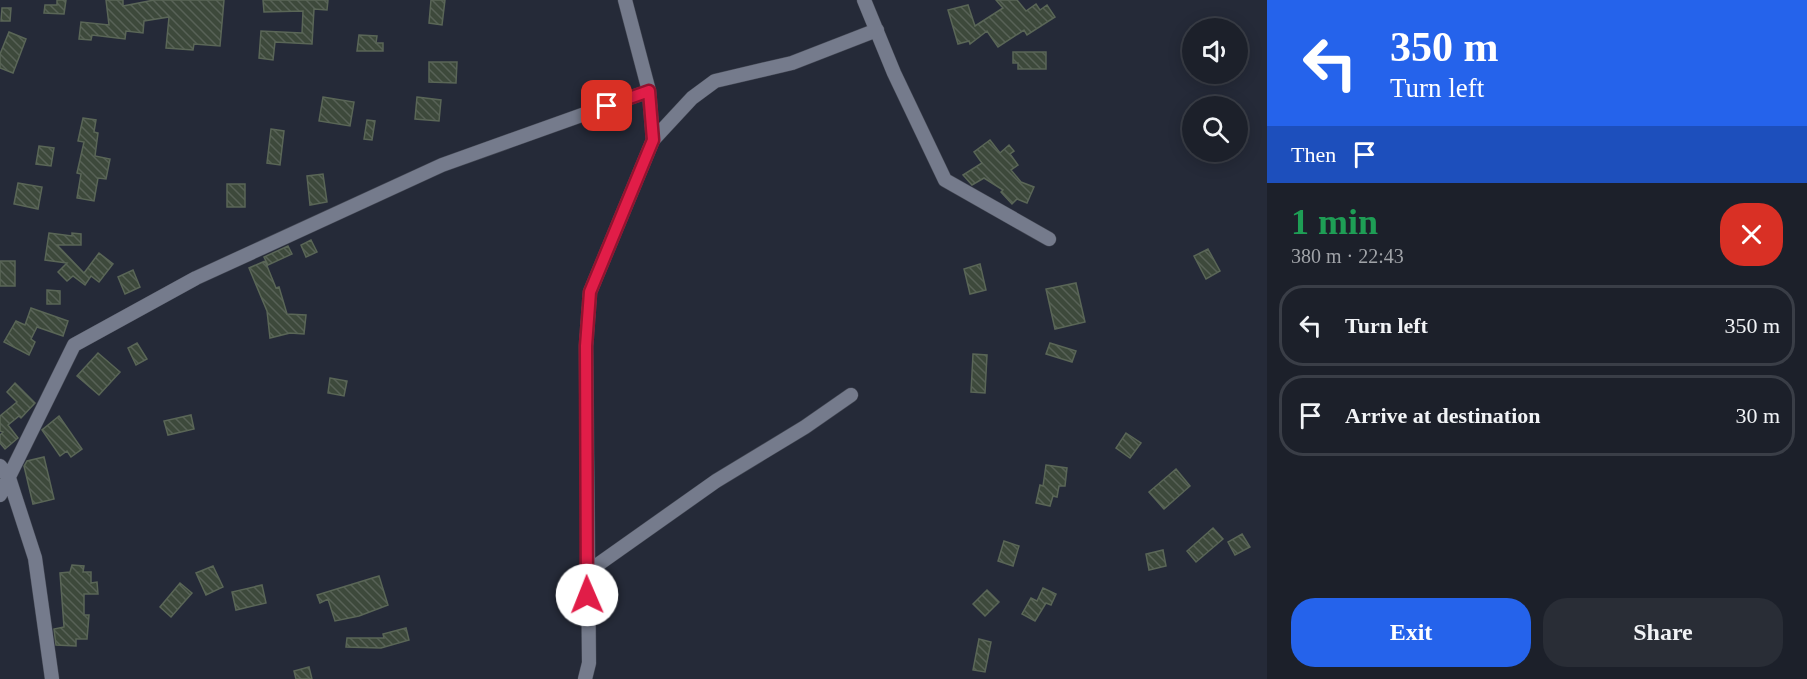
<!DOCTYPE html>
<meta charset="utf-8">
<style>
:root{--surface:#1c202a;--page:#292d36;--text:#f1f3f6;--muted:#a0a3a8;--line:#3a3e47;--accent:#2563eb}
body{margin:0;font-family:"Times New Roman",serif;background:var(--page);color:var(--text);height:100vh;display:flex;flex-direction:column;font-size:22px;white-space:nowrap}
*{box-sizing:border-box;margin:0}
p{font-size:20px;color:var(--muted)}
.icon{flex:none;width:33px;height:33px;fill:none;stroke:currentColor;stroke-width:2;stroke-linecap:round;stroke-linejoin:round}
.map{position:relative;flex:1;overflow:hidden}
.details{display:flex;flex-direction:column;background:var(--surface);width:540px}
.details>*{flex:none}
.guide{background:#2563eb;color:#fff;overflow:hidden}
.tools{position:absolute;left:1182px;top:18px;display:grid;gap:12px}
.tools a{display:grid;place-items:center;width:66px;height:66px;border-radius:50%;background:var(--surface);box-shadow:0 3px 15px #0003,0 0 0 2px var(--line);font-size:30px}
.pin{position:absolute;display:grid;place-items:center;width:51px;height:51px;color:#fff;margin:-26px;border-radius:12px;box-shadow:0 3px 9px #0006}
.me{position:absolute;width:66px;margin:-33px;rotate:359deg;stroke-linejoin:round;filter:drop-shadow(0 0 4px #0008)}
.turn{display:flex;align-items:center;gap:21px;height:126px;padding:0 24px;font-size:27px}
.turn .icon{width:78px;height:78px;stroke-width:2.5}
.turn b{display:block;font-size:42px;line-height:51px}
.then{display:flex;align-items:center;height:57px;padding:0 24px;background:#0003;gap:12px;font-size:22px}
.round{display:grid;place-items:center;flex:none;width:63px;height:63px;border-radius:24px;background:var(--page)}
.head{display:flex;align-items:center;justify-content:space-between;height:102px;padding:0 24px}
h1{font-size:36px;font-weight:700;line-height:45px;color:#1e9e55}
.button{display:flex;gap:12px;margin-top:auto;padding:12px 24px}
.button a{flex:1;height:69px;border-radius:24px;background:var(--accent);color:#fff;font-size:24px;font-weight:700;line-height:69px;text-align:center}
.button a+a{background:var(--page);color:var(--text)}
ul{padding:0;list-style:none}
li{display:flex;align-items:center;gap:18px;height:81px;margin:0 12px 9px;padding:0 12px;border:3px solid var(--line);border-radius:24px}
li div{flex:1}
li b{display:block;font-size:22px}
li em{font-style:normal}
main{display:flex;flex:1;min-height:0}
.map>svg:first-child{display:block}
.building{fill:url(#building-back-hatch);stroke:#5a6657;stroke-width:1.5}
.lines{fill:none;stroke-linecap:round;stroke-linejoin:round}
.minor-casing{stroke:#444854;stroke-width:15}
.minor{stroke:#757b8c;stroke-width:14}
.route-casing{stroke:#92132f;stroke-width:15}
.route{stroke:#e11d48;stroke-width:10}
</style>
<main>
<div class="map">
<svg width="1267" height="679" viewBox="0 0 1267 679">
<defs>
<pattern id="building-back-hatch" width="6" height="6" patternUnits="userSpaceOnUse" patternTransform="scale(1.5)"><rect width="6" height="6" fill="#3d493b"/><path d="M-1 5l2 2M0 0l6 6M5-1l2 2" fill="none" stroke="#586257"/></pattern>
</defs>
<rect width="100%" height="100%" fill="#252a38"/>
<path class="building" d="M57,0h9l-2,14 -20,-1 1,-8h12z
M106,0h17v6l31,-6h70l-4,46 -26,-2 -1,6 -27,-2 3,-31 -25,4 -1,12 -17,-2 -1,8 -33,-4 -1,5 -12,-1 2,-17 28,3z
M263,0h65l-1,10 -13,-1 -2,35 -37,-2 -2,18 -14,-2 2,-27 41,2 1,-22 -39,1z
M431,0h14l-3,25 -13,-2z
M996,0h21l9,11 10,-7 4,6 7,-5 8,12 -28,18 -3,-5 -26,17 -11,-16 -17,13 -1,-3 -11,3 -10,-34 20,-5 7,21 28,-18z
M2,8h9l-1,13h-9z
M9,32l17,7 -13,34 -13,-5v-14z
M359,35l18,1 -1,7h7v8h-26z
M1013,52h33v17h-28v-6h-5z
M429,62h28l-1,21 -27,-1z
M323,97l31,5 -4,24 -31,-5z
M417,97l24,3 -2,21 -24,-2z
M83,118l13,2 -2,12 4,1 -3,23 15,3 -4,20 -8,-1 -4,23 -17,-3 4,-24 -4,-1 7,-31 -6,-1z
M367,120l8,1 -3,19 -8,-1z
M271,129l13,2 -4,34 -13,-2z
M990,140l10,13 9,-8 5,6 -4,3 8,11 -7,5 10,12 13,5 -7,16 -10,-4 -5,5 -11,-12 2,-2 -19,-12 -12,7 -9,-10 19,-12 -8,-11z
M39,146l15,2 -3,18 -15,-2z
M323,174l4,28 -17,3 -3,-29z
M18,183l24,4 -4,22 -24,-5z
M227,184h18v23h-18z
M49,233l23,3v-3l9,1v11h-24l27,28 15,-20 14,11 -14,18 -8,-6 -6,9 -12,-9 -6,5 -9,-9 9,-9 -22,-3z
M311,240l6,12 -11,5 -5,-12z
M288,246l4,8 -24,11 -4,-8z
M1208,249l12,22 -14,8 -12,-23z
M0,261h15v25h-15z
M265,261l11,27 3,-1 8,27 19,1 -2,19 -14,-1 -20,5 -3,-27 -18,-43z
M980,264l6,26 -16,4 -6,-25z
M133,270l7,17 -15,7 -7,-17z
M1076,283l9,39 -30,7 -9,-40z
M47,290l13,1v13h-13z
M31,308l37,13 -5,15 -26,-9 -6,12 4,3 -6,13 -25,-13 12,-21 9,4z
M137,343l10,16 -11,6 -8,-17z
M1050,343l26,8 -4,11 -26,-8z
M98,353l22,19 -21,23 -22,-19z
M973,354l14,1 -2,38 -14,-1z
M330,378l17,3 -3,15 -16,-3z
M15,383l20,20 -14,15 -2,-2 -11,9 10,13 -13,11 -5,-6v-8l3,-3 -3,-1v-15l17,-14 -10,-10z
M191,415l3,14 -26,6 -4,-14z
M59,416l23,33 -11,8 -4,-6 -7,5 -18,-26z
M1126,433l15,10 -11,15 -14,-10z
M44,457l10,42 -21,5 -9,-38 3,-5z
M1046,465l21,3 -2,18h-6l-2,11 -4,-1 -3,10 -14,-3 4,-18 3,1z
M1176,469l14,17 -26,23 -15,-17z
M1213,528l10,11 -27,23 -9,-11z
M1242,534l8,13 -15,8 -7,-13z
M1004,541l15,5 -6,20 -15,-5z
M1163,550l3,16 -17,4 -3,-16z
M72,565l12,1 -1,6h8v11l6,-1 1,12h-14v21h5l-2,24h-11v7l-20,-1 -2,-16 10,-2 -4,-54 10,-1z
M213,566l10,21 -17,8 -10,-22z
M379,576l9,29 -29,11 -24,5 -7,-22 -8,4 -3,-8z
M180,583l12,10 -21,24 -11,-10z
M262,585l4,18 -30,7 -4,-18z
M1043,588l13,6 -5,11 -5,-2 -11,18 -13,-7 9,-16 6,3z
M987,590l12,12 -14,14 -12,-12z
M406,628l3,12 -28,8 -35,-1 1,-9h37l-1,-4z
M979,639l12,3 -6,30 -12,-2z
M309,667l3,12h-16l-2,-8z"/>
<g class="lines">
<g class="minor-casing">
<path id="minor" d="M864,0l30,73 51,107 104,59
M653,140l39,-42 23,-17 77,-18 85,-33
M0,466l9,12 26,80 17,121
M0,495l74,-150 122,-67 246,-113 207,-74
M586,573l130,-92 89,-54 46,-32
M585,679l4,-16 -3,-317 4,-54 63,-152 -4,-49 -24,-91"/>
</g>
<use href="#minor" class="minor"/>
</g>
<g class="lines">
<g class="route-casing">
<path id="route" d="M587,595l-1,-249 4,-54 63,-152 -4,-49 -42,15"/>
</g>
<use href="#route" class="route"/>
</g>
</svg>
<div class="tools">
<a><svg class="icon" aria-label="sound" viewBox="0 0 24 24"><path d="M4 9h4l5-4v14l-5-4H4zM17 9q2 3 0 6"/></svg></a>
<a><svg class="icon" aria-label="search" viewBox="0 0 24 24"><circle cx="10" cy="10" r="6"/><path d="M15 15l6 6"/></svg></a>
</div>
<div class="pin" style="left:607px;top:106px;background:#d93025"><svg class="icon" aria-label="arrive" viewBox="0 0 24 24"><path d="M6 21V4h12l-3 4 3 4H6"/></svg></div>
<svg class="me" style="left:587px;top:595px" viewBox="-20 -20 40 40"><circle r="19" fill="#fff"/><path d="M0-13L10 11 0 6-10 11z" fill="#e11d48"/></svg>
</div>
<section class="details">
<div class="guide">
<div class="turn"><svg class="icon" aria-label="left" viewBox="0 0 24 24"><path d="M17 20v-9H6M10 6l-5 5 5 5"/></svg><div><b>350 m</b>Turn left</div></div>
<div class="then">Then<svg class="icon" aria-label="arrive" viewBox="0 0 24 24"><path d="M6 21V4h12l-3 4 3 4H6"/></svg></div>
</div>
<div class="head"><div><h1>1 min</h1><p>380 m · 22:43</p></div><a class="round" style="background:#d93025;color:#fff"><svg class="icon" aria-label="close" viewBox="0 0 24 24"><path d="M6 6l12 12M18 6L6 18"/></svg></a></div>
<ul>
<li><svg class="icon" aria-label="left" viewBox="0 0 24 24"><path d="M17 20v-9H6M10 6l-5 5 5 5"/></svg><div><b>Turn left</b></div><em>350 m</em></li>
<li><svg class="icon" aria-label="arrive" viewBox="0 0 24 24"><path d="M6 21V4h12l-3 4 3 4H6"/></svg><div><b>Arrive at destination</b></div><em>30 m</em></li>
</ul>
<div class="button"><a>Exit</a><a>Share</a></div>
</section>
</main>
